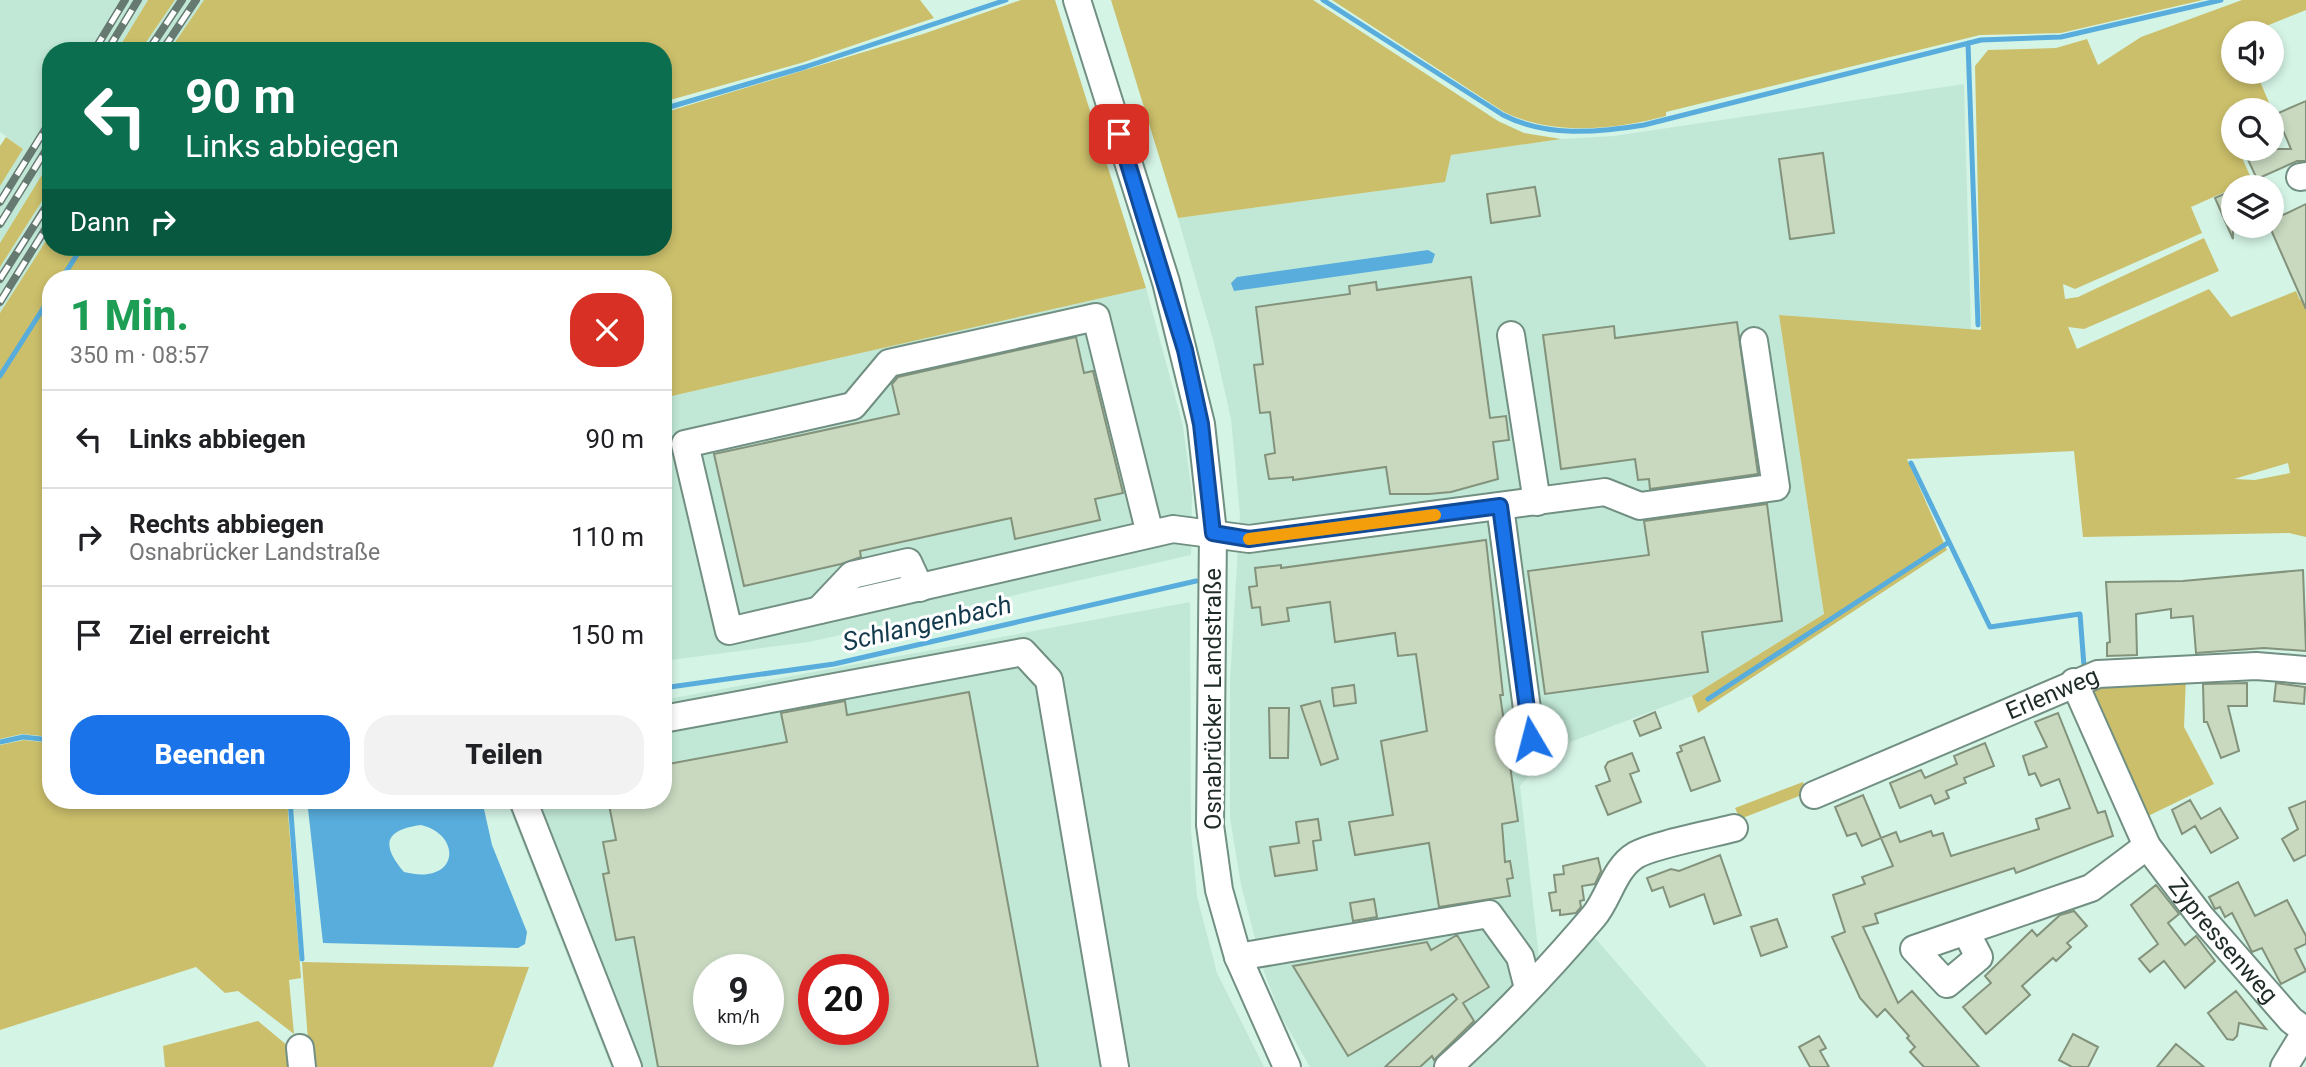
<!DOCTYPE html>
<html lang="de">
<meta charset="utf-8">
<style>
:root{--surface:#fff;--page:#f2f2f2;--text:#202124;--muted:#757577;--line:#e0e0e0;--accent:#1a73e8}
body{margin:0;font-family:Roboto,sans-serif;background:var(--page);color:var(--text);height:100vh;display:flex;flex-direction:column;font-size:26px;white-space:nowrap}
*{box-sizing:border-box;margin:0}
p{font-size:23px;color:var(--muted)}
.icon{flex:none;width:38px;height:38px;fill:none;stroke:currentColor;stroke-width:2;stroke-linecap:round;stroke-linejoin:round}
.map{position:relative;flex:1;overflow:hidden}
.side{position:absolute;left:42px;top:270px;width:630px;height:539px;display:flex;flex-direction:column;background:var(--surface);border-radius:28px;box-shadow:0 4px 10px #0003}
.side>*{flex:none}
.hud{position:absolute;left:42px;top:42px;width:630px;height:214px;border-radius:28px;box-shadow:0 4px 10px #0003;background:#0b6e4f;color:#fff;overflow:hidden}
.tools{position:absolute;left:2221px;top:21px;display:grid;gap:14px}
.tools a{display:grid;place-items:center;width:63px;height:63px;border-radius:50%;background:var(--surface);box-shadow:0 4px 10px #0003;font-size:35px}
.speed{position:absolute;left:693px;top:954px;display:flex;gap:14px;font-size:35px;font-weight:700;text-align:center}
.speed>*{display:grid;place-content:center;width:91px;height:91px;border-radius:50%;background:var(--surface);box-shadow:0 4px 10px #0003;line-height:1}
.speed small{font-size:18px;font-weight:400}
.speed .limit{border:10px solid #d22;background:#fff;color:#111}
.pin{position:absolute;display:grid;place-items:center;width:60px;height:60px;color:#fff;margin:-30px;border-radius:14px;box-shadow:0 4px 10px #0006}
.me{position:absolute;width:77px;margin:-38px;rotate:352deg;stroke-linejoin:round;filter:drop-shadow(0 0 5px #0008)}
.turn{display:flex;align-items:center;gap:24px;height:147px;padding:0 28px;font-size:32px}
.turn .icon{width:91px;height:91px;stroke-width:2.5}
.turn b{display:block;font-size:49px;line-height:60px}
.then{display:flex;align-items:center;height:66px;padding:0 28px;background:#0003;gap:14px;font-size:26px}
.round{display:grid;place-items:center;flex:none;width:74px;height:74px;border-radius:28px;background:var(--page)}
.headline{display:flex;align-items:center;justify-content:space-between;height:119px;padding:0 28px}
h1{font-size:42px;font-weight:800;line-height:52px;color:#1e9e55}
.action{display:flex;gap:14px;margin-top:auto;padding:14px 28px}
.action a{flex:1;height:80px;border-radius:28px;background:var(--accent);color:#fff;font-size:28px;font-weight:800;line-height:80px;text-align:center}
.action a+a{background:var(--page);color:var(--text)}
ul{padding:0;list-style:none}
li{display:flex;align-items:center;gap:21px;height:98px;padding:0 28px;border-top:2px solid var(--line)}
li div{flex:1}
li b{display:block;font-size:26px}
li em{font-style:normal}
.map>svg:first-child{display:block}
.built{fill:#c1e8d7;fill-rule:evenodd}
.green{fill:#cbbf6b;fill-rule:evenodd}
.water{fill:#58addc;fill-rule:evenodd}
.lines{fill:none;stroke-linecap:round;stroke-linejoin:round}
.stream{stroke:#58addc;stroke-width:5}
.building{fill:#c8d9c0;stroke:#83927b;stroke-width:2;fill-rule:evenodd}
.minor-casing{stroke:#718f82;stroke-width:30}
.minor{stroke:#fff;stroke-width:26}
.rail-casing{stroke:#667a72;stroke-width:8}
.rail{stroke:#fff;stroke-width:5;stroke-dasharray:16;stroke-linecap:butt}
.route-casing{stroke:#114b97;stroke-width:18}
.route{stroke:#1a73e8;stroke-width:12}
.slow{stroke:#f59e0b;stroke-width:12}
.labels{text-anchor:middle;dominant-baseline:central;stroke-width:6;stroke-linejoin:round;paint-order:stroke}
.street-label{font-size:24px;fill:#1f2b27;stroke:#fff}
.water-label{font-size:26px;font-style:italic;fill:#143a4e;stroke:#fff}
</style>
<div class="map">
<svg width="2306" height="1067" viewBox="0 0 2306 1067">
<rect width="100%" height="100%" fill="#d4f4e6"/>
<path class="built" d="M0,0h148l-31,51h-66v109l-51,83v-57l23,-37 -23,-17z
M175,0h29l-35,51h-29z
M1964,84l7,247 -192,-16 45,299 -132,82 -143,54 -29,36 20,181 49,-36 118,136h-397l-29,-51 -17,-44 -23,-87 -11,-67v-138l10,-165 -9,-96 -17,-76 -36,-125 266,-36 7,-27 110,-16 53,-3z
M51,187v46l-51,80v-46z
M1146,288l37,138 9,68 -1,61 -382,87 -146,19v-263z
M1190,602l1,228 6,66 20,77 47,94h-653l-105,-267h157v-100zM709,970h59v59h-59zM814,970h59v59h-59z"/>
<path class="green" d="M148,0h27l-35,51h-23z
M204,0h716l14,18 -133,45 -138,39v-51h-494z
M1021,0h34l91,288 -483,110v-120h-612v459l-29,-3 -22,5v-426l51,-80v14h612v-134l260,-79z
M1111,0h202l185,121 26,12 37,6 -110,16 -6,27 -267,36z
M1332,0h871l-142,33 -81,2 -314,77v4c-51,14 -113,20 -162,-4z
M2242,0h64v10l-57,23h-16v39h23l20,47 -4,2v-11h-39v39h5l14,31 -61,27 11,26 -127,56 -12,-5 2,15 13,-2 126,-59 15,33 -135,58 -16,-2 9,22 132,-60 22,28 65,-26 4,9 6,-2v239l-17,-4 -206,4 -9,-86 -167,8 40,91 -249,163 -6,-17 132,-82 -45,-299 202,15 -6,-264 13,-16 68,-2 31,-9 11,26 43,-28zM2288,463l2,10 -35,7 -21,-1z
M6,137l17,12 -23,37v-40z
M51,160v27l-51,80v-24z
M2186,677l-2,50 30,57 -68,33 -58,-133z
M24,740l27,3v57h236l14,178 -12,2 5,54 -56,-43 -13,2 -29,-26 -196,63v-285z
M1803,782l4,11 -67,26 -5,-11z
M302,962l227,5 -36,100h-183z
M258,1021l30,25 6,21h-129l-2,-21z"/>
<path class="water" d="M1428,250l7,4 -3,9 -198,28 -3,-8 6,-6z
M307,800h175l10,45 35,87 -2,12 -7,4 -195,-5zM421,825c42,10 38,61 -17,47 -23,-27 -20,-42 17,-47z"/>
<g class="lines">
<path class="stream" d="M1323,0l180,115c43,22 93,18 141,10l337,-85 80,-3 160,-37
M1968,43l10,282
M663,109l142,-42 201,-67
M62,278l20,-31
M0,376l51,-80
M1911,463l79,164 90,-13 4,52 -4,5
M663,688l171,-24 362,-83
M1708,699l241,-157
M0,742l23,-5 28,3
M290,800l12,159"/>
</g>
<path class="building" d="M2306,101v60h-9l-40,18 -14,-30h48l-15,-35z
M1823,153l11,80 -44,6 -11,-80z
M1535,187l5,29 -49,7 -4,-29z
M2272,189l11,26 23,-11v105l-34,-77z
M2233,190v49l-18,-41z
M1471,277l19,141 16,-2 3,24 -16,2 5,37 -47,13 -22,2h-39l-4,-27 -93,13v-3l-24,2 -4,-24 10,-2 -5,-41 -10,1 -6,-48 9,-1 -7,-57 94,-13 -1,-8 27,-4 1,8z
M1737,322l21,152 -108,15 -1,-10 -11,1 -3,-21 -74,10 -18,-134 71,-9 1,12z
M1076,337l8,36 9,-2 30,122 -28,6 5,21 -85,19 -4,-21 -151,33 1,6 -20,7 -97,22 -30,-132 185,-40 -7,-30 6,-7z
M1767,504l15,117 -80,11 6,40 -163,22 -17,-123 121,-16 -5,-34z
M1486,540l17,155h-3l4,27 7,-1 3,15 -8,2 12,83 -16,3 3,38 5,-1 3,17 -6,1 3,17 -71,11 -10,-64 -74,12 -6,-33 44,-7 -12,-74 46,-10 -11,-77 -18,2 -3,-23 -60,9 -5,-40 -43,6 2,13 -27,4 -2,-18 -8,1 -3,-21 8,-1 -2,-18 26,-3v3z
M2303,570l3,81 -42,-3 -68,5 -3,-37 -22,2v-9l-35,5 1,41 -30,1v-13l3,-1 -4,-60 77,-1z
M2247,683v23h-19l11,45 -18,7 -14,-36h-3l-1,-38z
M2276,683l29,4 -1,17 -30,-3z
M1354,685l2,18 -22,3 -2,-18z
M969,692l69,375h-380l-24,-130 -18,3 -13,-66 6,-1 -6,-31 13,-2 -8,-40h55v-35l124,-23 -6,-29 64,-12 2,14zM709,970h59v59h-59zM814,970h59v59h-59z
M1320,701l18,58 -17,6 -20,-59z
M1269,708h20l-1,50h-18z
M1655,712l6,16 -21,8 -6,-15z
M2058,713l40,100 7,-2 8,25 -97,37 -2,-5 -139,46 3,9 -15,4 35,76 14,-12 67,76h-55l-14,-15 5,-5 -8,-9 2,-2 -24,-27 -8,8 -17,-19 -28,-61 13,-5 -12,-37 32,-11 -3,-7 31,-11 -12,-28 -19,8 -6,-13 -9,3 -12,-29 28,-12 18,43 15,-6 4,10 31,-11 2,5 10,-3 8,23 88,-27 -3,-10 34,-11 -11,-29 -18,7 -6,-13 -6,2 -6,-19 24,-9 -12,-25z
M1704,737l16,44 -29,10 -14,-38 5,-2 -2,-5z
M1985,743l9,23 -30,12 2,5 -20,8 3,7 -14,6 -4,-9 -31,13 -10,-25 31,-13 4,8 32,-14 -3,-8z
M1632,753l7,18 -9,3 11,28 -33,13 -12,-29 14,-5 -5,-14 3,-5z
M2190,800l11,19 19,-11 18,30 -27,15 -16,-27 -13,8 -10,-24z
M2306,801v54l-12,6 -12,-22 16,-10 -9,-21z
M1318,819l3,21 -8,1 4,29 -42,6 -5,-29 29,-4 -3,-21z
M1720,855l21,60 -27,9 -10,-30 -34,13 -7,-20 -11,4 -5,-13 24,-9 8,2z
M1598,858l3,13 -6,13 -13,2 2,14 -4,1 1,6 -5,6 -16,2v-5l-8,1 -3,-18 7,-1 -2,-17 10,-1 -1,-8z
M2238,882l17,34 32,-16 19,36v8l-11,5 11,22 -25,13 -19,-36 -10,4 -20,-39 -7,4 -5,-10 -5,2 -6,-12z
M2156,885l23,29 -11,9 17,22 11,-9 19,25 -30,27 -21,-27 -14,11 -11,-13 19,-15 -27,-39z
M1374,899l3,18 -24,4 -3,-18z
M2074,911l13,15 -20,17 4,4 -15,14 -3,-3 -31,28 8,9 -44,39 -23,-27 28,-24 -6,-7 47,-46 5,6 23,-21z
M1777,919l10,28 -26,9 -10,-29z
M1457,935l32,52 -26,16 11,18 -40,39 -2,-4 -12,11h-35l72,-68 -4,-5 -105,62 -55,-90 134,-24 4,8z
M2236,991l30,38 -27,-6 -2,13 -4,4 -6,-1 -19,-26z
M2073,1034l25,13 -10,20h-16l-13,-7z
M1819,1036l7,12 -6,3 9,16h-19l-11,-20z
M2176,1044l28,23h-47z"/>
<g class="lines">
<g class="minor-casing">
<g id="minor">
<path d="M1077,0l89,282 35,142 12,109 -3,292 9,65 19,67 49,110"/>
<path d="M2300,177l6,-1"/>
<path d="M1511,335l26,167"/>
<path d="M1500,506l31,233"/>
<path d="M1150,534l-54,-217 -207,46 -36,43 -168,38 44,187 444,-102 76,10 356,-47 35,14 136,-19 -22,-146"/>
<path d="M819,610l33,-35 56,-13 12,26"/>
<path id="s1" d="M2074,682l73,164 54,71 90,103 15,11"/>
<path d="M663,719l360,-67 26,28 66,387"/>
<path id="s2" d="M1814,795l284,-121 158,-8 50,4"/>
<path d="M523,800l105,267"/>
<path d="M1966,932l13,25 -32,27 -33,-35 177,-61 56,-42"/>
<path d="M1238,957l251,-43 31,43 8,31"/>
<path d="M300,1048l2,19"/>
<path d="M1448,1067c52,-46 101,-98 146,-151 15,-18 20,-48 42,-61 17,-10 76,-21 98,-27"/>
<path d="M2284,1067l22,-36"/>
</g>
</g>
<use href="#minor" class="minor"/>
<g class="rail-casing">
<path id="rail" d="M94,51l31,-51
M107,51l31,-51
M148,51l34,-51
M162,51l34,-51
M0,202l51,-82
M0,224l51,-82
M0,279l51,-80
M0,302l51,-82"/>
</g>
<use href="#rail" class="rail"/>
</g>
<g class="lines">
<g class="route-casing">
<path id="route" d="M1119,134l66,216 16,74 12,109 36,6 251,-33 31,233"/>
</g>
<use href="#route" class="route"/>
<path class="slow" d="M1249,539l186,-24"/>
</g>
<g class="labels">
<g class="street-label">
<text stroke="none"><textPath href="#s2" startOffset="259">Erlenweg</textPath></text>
<text transform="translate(1213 699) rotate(-90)">Osnabrücker Landstraße</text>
<text stroke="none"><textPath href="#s1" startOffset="301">Zypressenweg</textPath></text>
</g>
<g class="water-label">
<text transform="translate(927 623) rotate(-13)">Schlangenbach</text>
</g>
</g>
</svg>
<div class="tools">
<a><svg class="icon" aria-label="sound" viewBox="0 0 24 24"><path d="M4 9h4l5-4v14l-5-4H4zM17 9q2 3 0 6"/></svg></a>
<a><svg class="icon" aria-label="search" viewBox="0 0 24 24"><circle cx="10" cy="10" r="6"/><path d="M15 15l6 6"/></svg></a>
<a><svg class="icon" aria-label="layers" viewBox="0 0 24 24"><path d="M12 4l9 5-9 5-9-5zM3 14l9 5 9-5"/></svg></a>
</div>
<div class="speed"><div>9<small>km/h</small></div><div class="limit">20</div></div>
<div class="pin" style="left:1119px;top:134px;background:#d93025"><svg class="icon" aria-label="arrive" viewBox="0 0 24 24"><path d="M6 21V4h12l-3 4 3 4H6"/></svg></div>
<svg class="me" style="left:1531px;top:739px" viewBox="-20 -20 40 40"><circle r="19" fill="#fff"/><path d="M0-13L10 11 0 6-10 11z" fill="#1a73e8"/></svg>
<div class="hud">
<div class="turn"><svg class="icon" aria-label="left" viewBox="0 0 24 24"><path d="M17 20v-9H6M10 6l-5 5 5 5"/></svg><div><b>90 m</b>Links abbiegen</div></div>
<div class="then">Dann<svg class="icon" aria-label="right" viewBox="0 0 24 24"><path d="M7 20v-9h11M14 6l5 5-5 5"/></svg></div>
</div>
<section class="side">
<div class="headline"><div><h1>1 Min.</h1><p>350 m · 08:57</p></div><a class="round" style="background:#d93025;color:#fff"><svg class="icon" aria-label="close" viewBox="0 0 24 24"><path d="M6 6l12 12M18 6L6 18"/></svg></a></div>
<ul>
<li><svg class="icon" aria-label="left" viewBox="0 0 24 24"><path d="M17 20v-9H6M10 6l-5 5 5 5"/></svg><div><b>Links abbiegen</b></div><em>90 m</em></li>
<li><svg class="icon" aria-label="right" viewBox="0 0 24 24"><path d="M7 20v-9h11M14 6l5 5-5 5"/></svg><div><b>Rechts abbiegen</b><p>Osnabrücker Landstraße</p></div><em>110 m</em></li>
<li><svg class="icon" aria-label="arrive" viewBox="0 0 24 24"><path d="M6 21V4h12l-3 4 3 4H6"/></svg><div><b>Ziel erreicht</b></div><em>150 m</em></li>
</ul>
<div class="action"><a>Beenden</a><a>Teilen</a></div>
</section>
</div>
